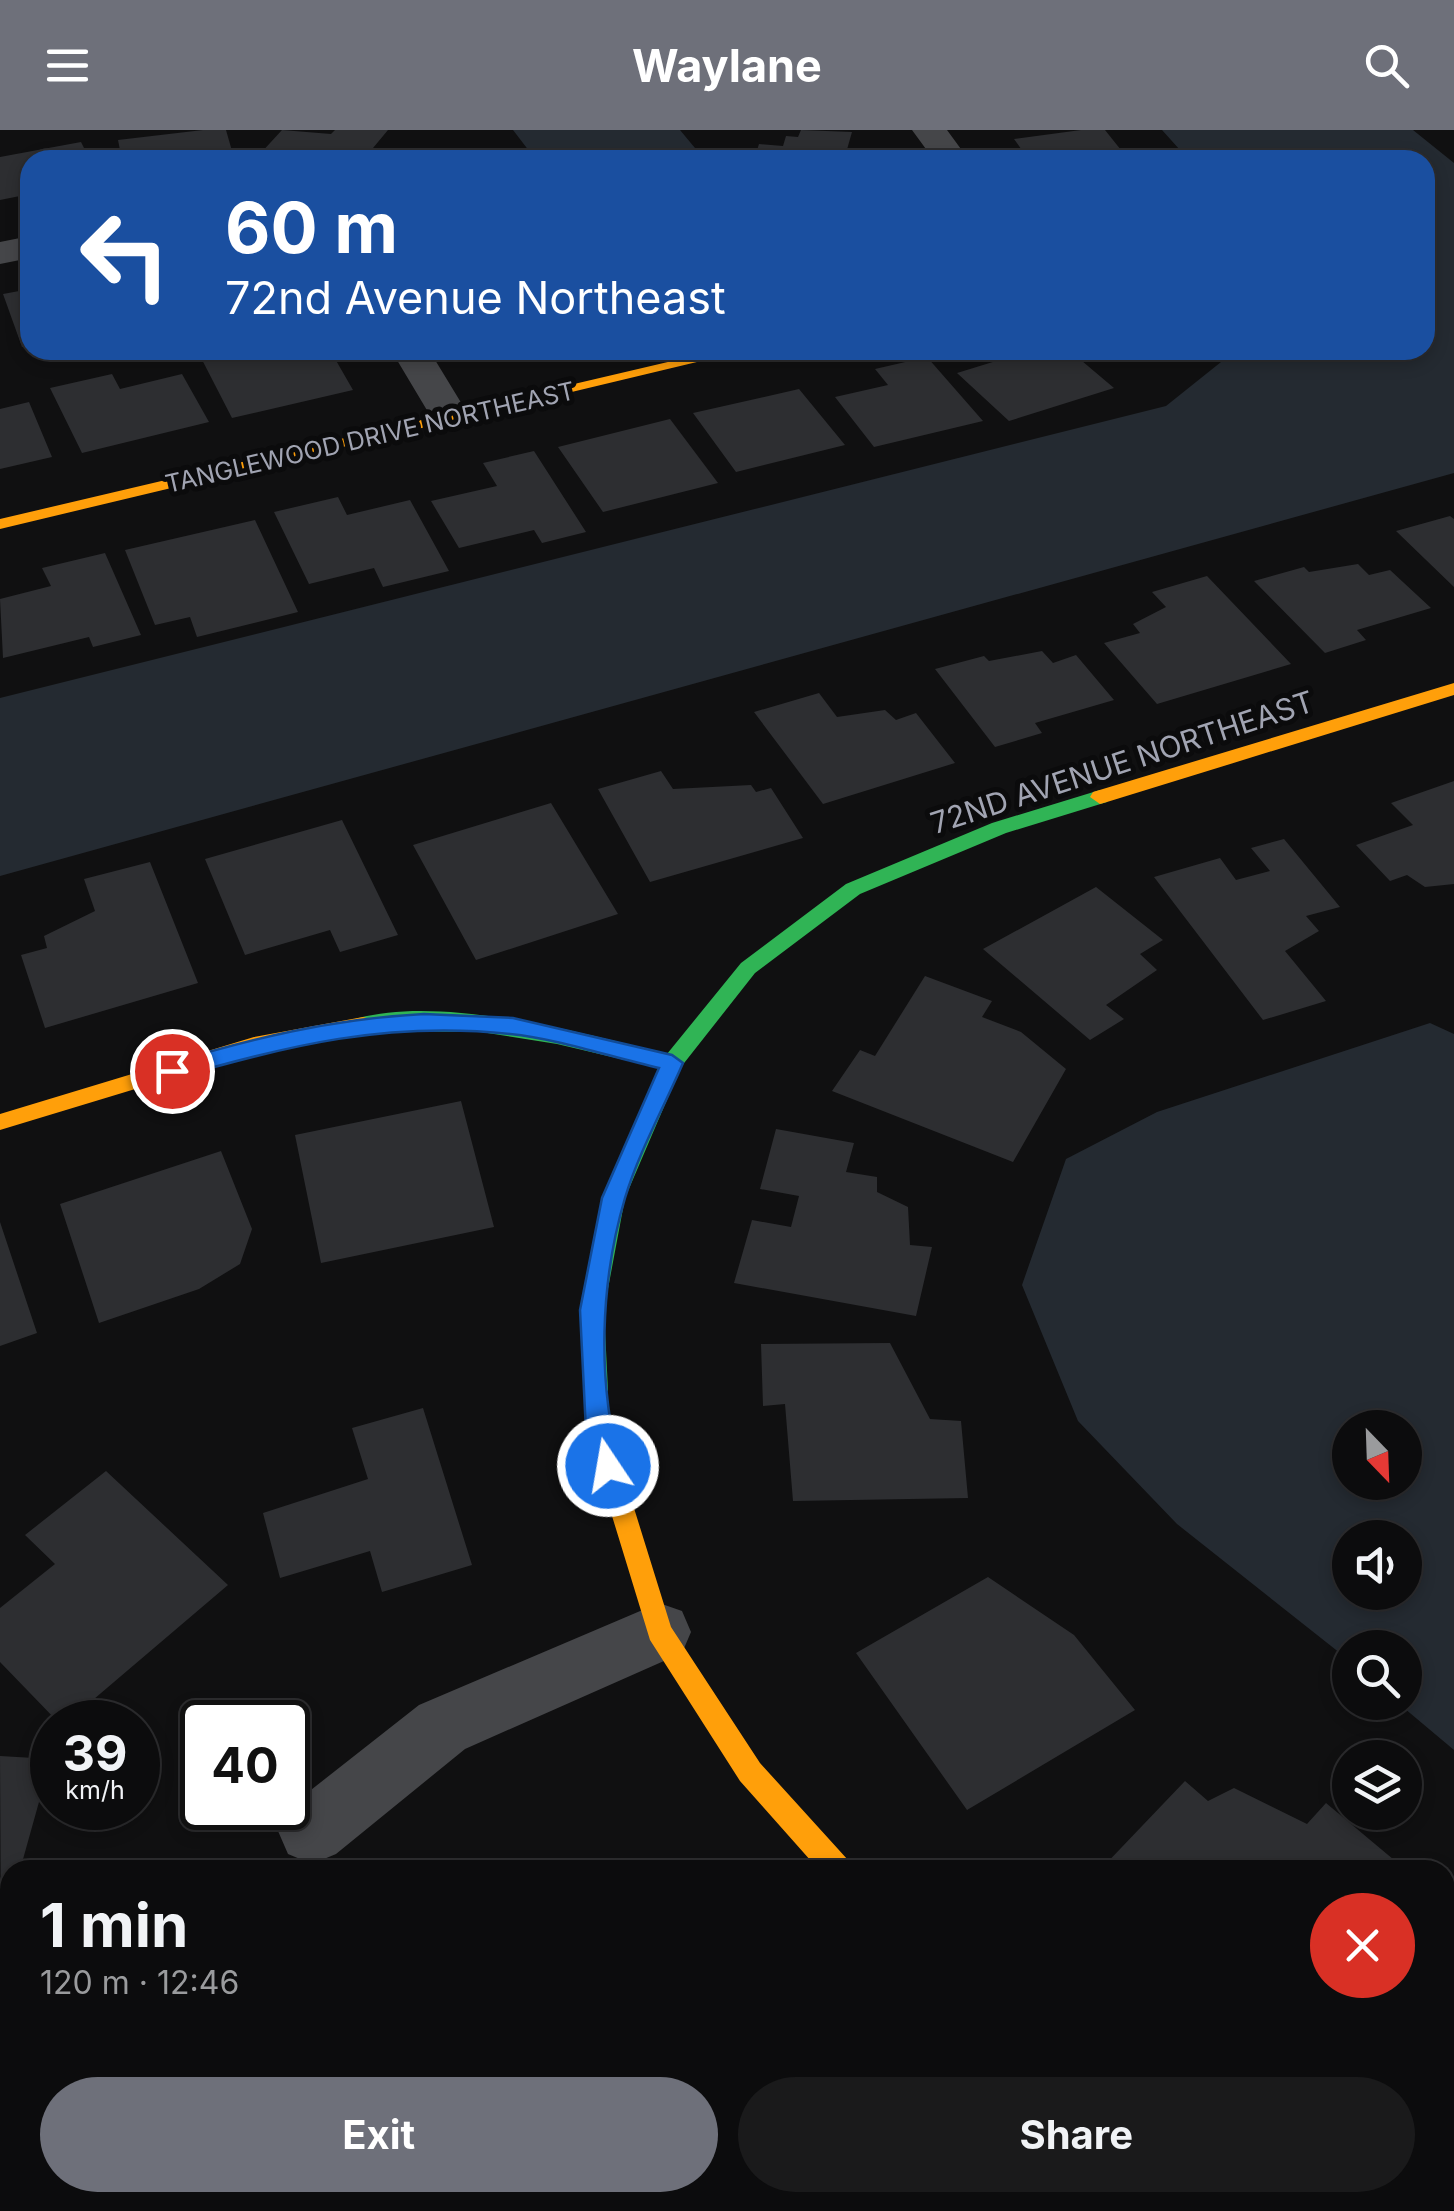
<!DOCTYPE html>
<meta charset="utf-8">
<style>
:root{--surface:#0c0c0d;--page:#1a1a1b;--text:#f1f3f6;--muted:#9a9b9d;--line:#2c2c2e;--accent:#6e707a}
body{margin:0;font-family:Inter,sans-serif;background:var(--page);color:var(--text);height:100vh;display:flex;flex-direction:column;font-size:38px;white-space:nowrap}
*{box-sizing:border-box;margin:0}
p{font-size:32px;color:var(--muted)}
.icon{flex:none;width:55px;height:55px;fill:none;stroke:currentColor;stroke-width:2;stroke-linecap:round;stroke-linejoin:round}
.map{position:relative;flex:1;overflow:hidden}
.drawer{position:absolute;left:0px;top:1730px;width:1455px;height:352px;display:flex;flex-direction:column;background:var(--surface);border-radius:30px 30px 0 0;box-shadow:0 5px 15px #0003,0 0 0 2px var(--line)}
.drawer>*{flex:none}
.guide{position:absolute;left:20px;top:20px;width:1415px;height:210px;border-radius:30px;box-shadow:0 5px 15px #0003,0 0 0 2px var(--line);background:#1a4fa0;color:#fff;overflow:hidden}
.needle{width:65px;rotate:157deg}
.buttons{position:absolute;left:1332px;top:1280px;display:grid;gap:20px}
.buttons a{display:grid;place-items:center;width:90px;height:90px;border-radius:50%;background:var(--surface);box-shadow:0 5px 15px #0003,0 0 0 2px var(--line);font-size:50px}
.speed{position:absolute;left:30px;top:1570px;display:flex;gap:20px;font-size:50px;font-weight:700;text-align:center}
.speed>*{display:grid;place-content:center;width:130px;height:130px;border-radius:50%;background:var(--surface);box-shadow:0 5px 15px #0003,0 0 0 2px var(--line);line-height:1}
.speed small{font-size:25px;font-weight:400}
.speed .limit{border:5px solid #111;border-radius:15px;background:#fff;color:#111}
.pin{position:absolute;display:grid;place-items:center;width:85px;height:85px;color:#fff;margin:-42px;border:5px solid #fff;border-radius:50%;box-shadow:0 2px 10px #0007}
.me{position:absolute;width:110px;margin:-55px;rotate:348deg;stroke-linejoin:round;filter:drop-shadow(0 0 8px #0008)}
.turn{display:flex;align-items:center;gap:35px;height:210px;padding:0 40px;font-size:45px}
.turn .icon{width:130px;height:130px;stroke-width:2.5}
.turn b{display:block;font-size:70px;line-height:85px}
.round{display:grid;place-items:center;flex:none;width:105px;height:105px;border-radius:52px;background:var(--page)}
.overview{display:flex;align-items:center;justify-content:space-between;height:170px;padding:0 40px}
h1{font-size:60px;font-weight:700;line-height:75px}
.primary-button{display:flex;gap:20px;margin-top:auto;padding:20px 40px}
.primary-button a{flex:1;height:115px;border-radius:60px;background:var(--accent);color:#fff;font-size:40px;font-weight:700;line-height:115px;text-align:center}
.primary-button a+a{background:var(--page);color:var(--text)}
header{display:flex;justify-content:space-between;align-items:center;height:130px;padding:0 40px;background:var(--accent);color:#fff;font-size:45px;font-weight:700}
.map>svg:first-child{display:block}
.water{fill:#242a31;fill-rule:evenodd}
.building{fill:#2d2e31}
.lines{fill:none;stroke-linecap:round;stroke-linejoin:round}
.street{fill:#454649;fill-rule:evenodd}
.fast{fill:#30b455;fill-rule:evenodd}
.slow{fill:#ff9f0a;fill-rule:evenodd}
.route{fill:#1a73e8;stroke:#114b97;stroke-width:2.5}
.labels{text-anchor:middle;dominant-baseline:central;stroke-width:10;stroke-linejoin:round;paint-order:stroke}
.far-street-label{font-size:25px;fill:#a1a4b2;stroke:#0b0b0c}
.street-label{font-size:30px;fill:#a1a4b2;stroke:#0b0b0c}
</style>
<header><svg class="icon" aria-label="menu" viewBox="0 0 24 24"><path d="M4 6h16M4 12h16M4 18h16"/></svg>Waylane<svg class="icon" aria-label="search" viewBox="0 0 24 24"><circle cx="10" cy="10" r="6"/><path d="M15 15l6 6"/></svg></header>
<div class="map">
<svg width="1454" height="2081" viewBox="0 0 1454 2081">
<rect width="100%" height="100%" fill="#101011"/>
<path class="water" d="M513,0h167l25,30h-169z
M1162,0h251l41,33v310l-1454,403v-178l1166,-292 70,-56h189v-190h-236z
M1430,893l24,11v716l-56,-47 7,-1v-54h-55v13l-173,-137 -99,-103 -56,-136 44,-126 91,-47zM1350,1298h55v54h-55zM1350,1408h55v54h-55z"/>
<path class="building" d="M203,0h23l8,28 -112,2 -4,-20z
M282,0l49,4 4,-4h53l-25,30 -104,-5z
M801,0l51,2 -8,28h-90l5,-16 24,2 3,-10 12,1z
M1081,0h24l24,30h-53l-4,-4 -43,4 -15,-21z
M81,12l9,18h-60v34l-30,6v-43z
M30,159v56l-8,2 -19,-53z
M197,220h133l23,40 -121,28z
M1001,220h68l45,38 -105,33 -52,-48 52,-16z
M927,227l56,64 -109,26 -39,-50 53,-12 -13,-16z
M112,244l8,15 62,-15 27,48 -127,31 -32,-65z
M799,259l46,56 -109,27 -43,-59z
M29,272l23,55 -52,12v-60z
M670,289l48,64 -115,29 -45,-65z
M534,321l52,81 -44,11 -8,-13 -75,18 -28,-47 66,-15 -14,-23z
M338,367l9,18 63,-15 39,71 -66,16 -9,-19 -65,16 -35,-72z
M1450,386l4,3v68l-58,-56z
M255,390l43,92 -101,25 -7,-20 -35,8 -30,-75z
M105,423l36,82 -48,12 -4,-10 -86,21 -3,-59 51,-13 -9,-18z
M1358,434l11,11 21,-5 41,38 -74,22 9,10 -41,13 -71,-72 50,-14 5,5z
M1207,446l84,88 -134,40 -53,-61 36,-10 -7,-9 33,-17 -14,-15z
M1042,521l11,12 23,-8 38,45 -79,23 7,10 -47,14 -60,-78 49,-13 5,5z
M819,563l18,24 48,-7 11,10 20,-7 39,50 -132,41 -69,-92z
M661,641l12,18 78,-4 5,7 15,-4 32,50 -153,44 -52,-93z
M1454,651v103l-29,3 -18,-12 -17,6 -34,-36 57,-20 -22,-22z
M551,673l67,111 -142,46 -63,-115z
M342,690l56,115 -58,17 -10,-22 -85,25 -40,-96z
M1284,709l56,68 -34,9 13,15 -34,20 41,50 -63,19 -109,-143 66,-19 16,22 34,-9 -19,-23z
M150,732l48,121 -153,45 -24,-73 26,-7 -3,-12 51,-25 -11,-32z
M1096,757l67,53 -23,14 17,16 -51,35 18,14 -34,21 -107,-91z
M925,846l67,25 -10,16 39,15 45,37 -53,93 -181,-71 28,-41 15,6z
M461,971l33,126 -173,36 -26,-128z
M776,999l78,14 -8,29 31,5v15l31,15 2,38 22,2 -16,69 -182,-33 18,-63 39,7 8,-31 -39,-7z
M221,1021l31,78 -12,35 -41,25 -100,34 -39,-119z
M0,1092l37,111 -37,13z
M890,1213l40,76 31,2 7,77 -175,3 -8,-97 -22,2 -2,-62z
M423,1278l49,157 -90,27 -12,-41 -90,27 -17,-65 105,-34 -16,-51z
M106,1341l122,114 -161,137h-9l-58,-60v-54l55,-44 -30,-29z
M988,1447l86,58 61,75 -168,100 -111,-157z
M0,1626l51,3 -31,111h-10v38l-9,32z
M1185,1651l23,20 26,-13 73,36 19,-21 80,67h-306z
M1454,1847v202l-9,-7v-183z
M10,1860v212h104l-8,9h-106v-211z
M1454,2055v26h-19l10,-9z
M208,2072h244v9h-245z"/>
<g class="lines">
<path class="street" d="M912,0h35l22,30h-35z
M30,106v22l-30,6v-22z
M391,220h38l42,69 -6,8h-28z
M659,1473l23,8 9,21 -9,21 -217,96 -129,105 -24,10 -24,-10 -10,-23 10,-23 131,-103z
M1125,2072h81l3,9h-80z"/>
<path class="fast" d="M1100,660l10,7 -3,5 -101,31 -146,61 -105,79 -74,94 -56,131 -21,112 4,80 -3,7 -9,3 -9,-3 -3,-7 -4,-80 23,-112 56,-130 -102,-24 -76,-12 -126,-1 -3,-6 3,-6c84,-25 228,14 312,35l74,-91 105,-79 146,-61z"/>
<path class="slow" d="M719,220h28l-747,179v-10z
M1454,553v12l-347,107 -7,2 -10,-7 3,-5z
M363,887l8,2 3,6 -3,6 -117,22 -254,77v-16l254,-77z
M596,1250l9,3 5,48 61,196 89,136 88,97 4,10h-33l-79,-89 -90,-141 -64,-209 -2,-41 3,-7z"/>
</g>
<path class="route" d="M424,884l89,4 159,37 11,8c-19,44 -44,89 -58,135 -25,85 -28,183 -5,268l-3,7h-18l-13,-42 -6,-121 22,-112 57,-130c-49,-11 -100,-29 -149,-34 -122,-13 -222,11 -338,45l-11,-8 3,-6c89,-27 167,-46 260,-51z"/>
<g class="labels">
<g class="far-street-label">
<text transform="translate(370 307) rotate(-13)">TANGLEWOOD DRIVE NORTHEAST</text>
</g>
<g class="street-label">
<text transform="translate(1122 632) rotate(-18)">72ND AVENUE NORTHEAST</text>
</g>
</g>
</svg>
<div class="buttons">
<a><svg class="needle" viewBox="-14 -14 28 28"><path d="M0-13l5 13h-10z" fill="#e53935"/><path d="M0 13l5-13h-10z" fill="#9a9b9d"/></svg></a>
<a><svg class="icon" aria-label="sound" viewBox="0 0 24 24"><path d="M4 9h4l5-4v14l-5-4H4zM17 9q2 3 0 6"/></svg></a>
<a><svg class="icon" aria-label="search" viewBox="0 0 24 24"><circle cx="10" cy="10" r="6"/><path d="M15 15l6 6"/></svg></a>
<a><svg class="icon" aria-label="layers" viewBox="0 0 24 24"><path d="M12 4l9 5-9 5-9-5zM3 14l9 5 9-5"/></svg></a>
</div>
<div class="speed"><div>39<small>km/h</small></div><div class="limit">40</div></div>
<div class="pin" style="left:172px;top:941px;background:#d93025"><svg class="icon" aria-label="arrive" viewBox="0 0 24 24"><path d="M6 21V4h12l-3 4 3 4H6"/></svg></div>
<svg class="me" style="left:608px;top:1336px" viewBox="-20 -20 40 40"><circle r="17" fill="#1a73e8" stroke="#fff" stroke-width="3"/><path d="M0-11L8 9 0 5-8 9z" fill="#fff"/></svg>
<div class="guide">
<div class="turn"><svg class="icon" aria-label="left" viewBox="0 0 24 24"><path d="M17 20v-9H6M10 6l-5 5 5 5"/></svg><div><b>60 m</b>72nd Avenue Northeast</div></div>
</div>
<section class="drawer">
<div class="overview"><div><h1>1 min</h1><p>120 m · 12:46</p></div><a class="round" style="background:#d93025;color:#fff"><svg class="icon" aria-label="close" viewBox="0 0 24 24"><path d="M6 6l12 12M18 6L6 18"/></svg></a></div>
<div class="primary-button"><a>Exit</a><a>Share</a></div>
</section>
</div>
